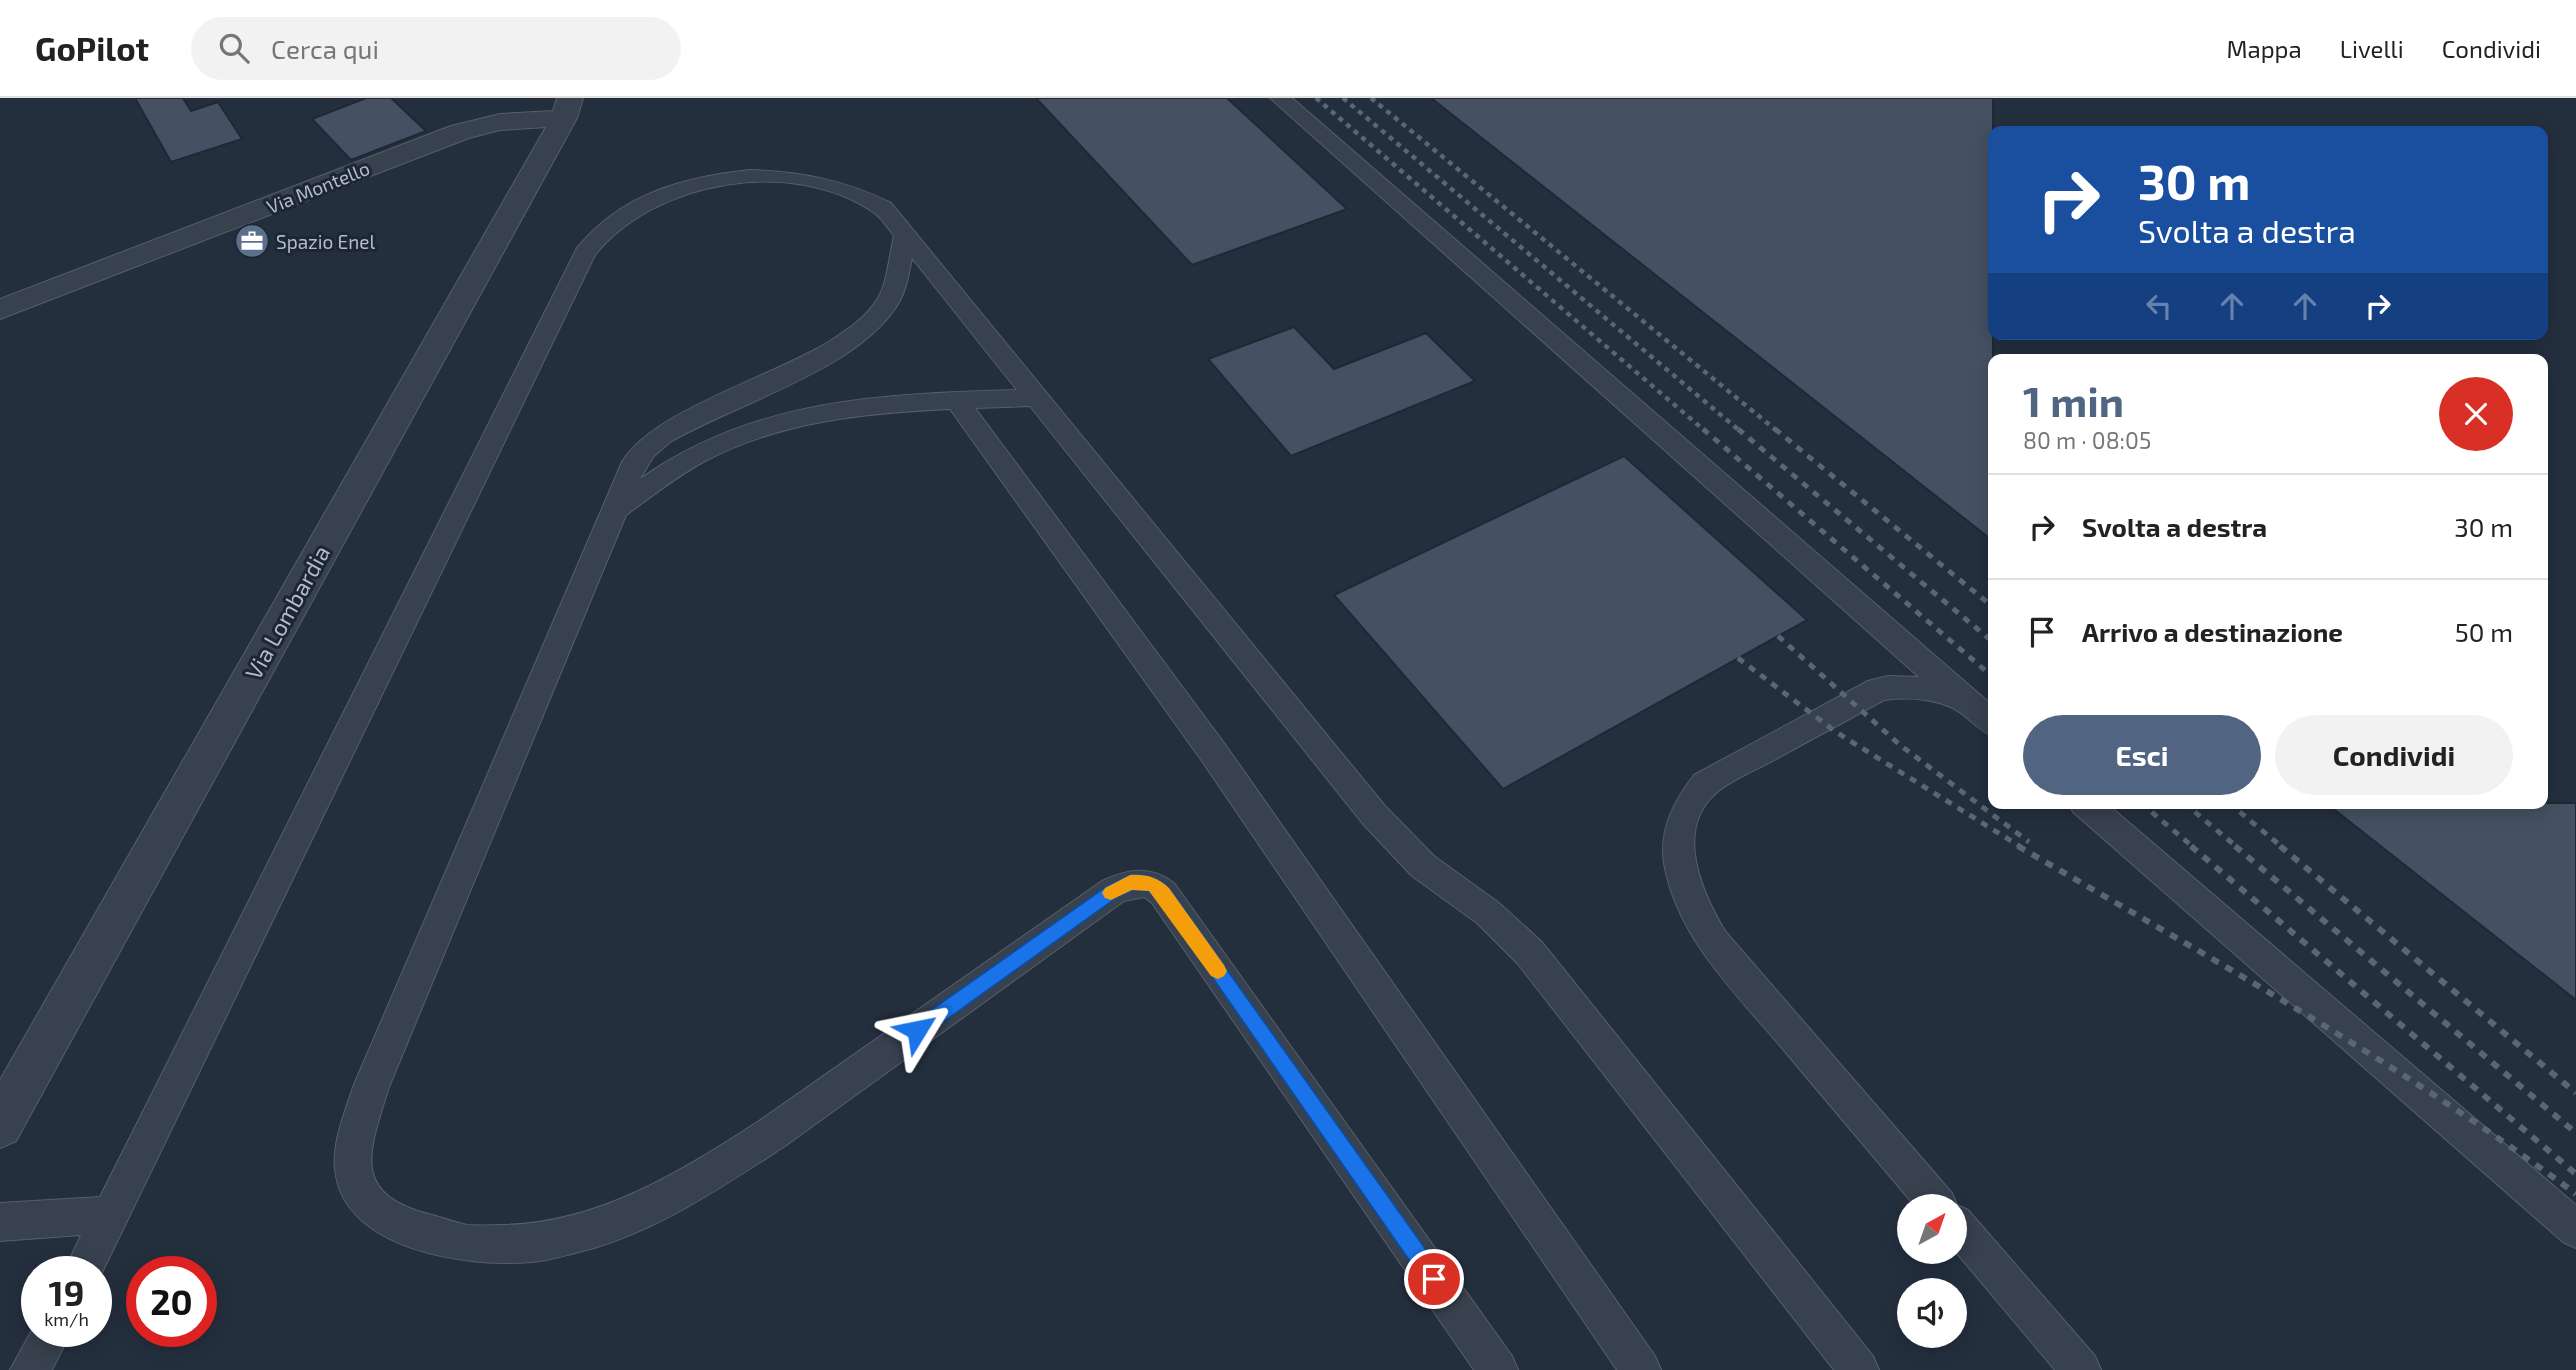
<!DOCTYPE html>
<html lang="it">
<meta charset="utf-8">
<style>
:root{--surface:#fff;--page:#f2f2f2;--text:#222;--muted:#767676;--line:#e0e0e0;--accent:#516482}
body{margin:0;font-family:"Exo 2",sans-serif;background:var(--page);color:var(--text);height:100vh;display:flex;flex-direction:column;font-size:26px;white-space:nowrap}
*{box-sizing:border-box;margin:0}
p{font-size:23px;color:var(--muted)}
.icon{flex:none;width:38px;height:38px;fill:none;stroke:currentColor;stroke-width:2;stroke-linecap:round;stroke-linejoin:round}
.map{position:relative;flex:1;overflow:hidden}
.drawer{position:absolute;left:1988px;top:256px;width:560px;height:455px;display:flex;flex-direction:column;background:var(--surface);border-radius:14px;box-shadow:0 4px 18px #0003}
.drawer>*{flex:none}
.guide{position:absolute;left:1988px;top:28px;width:560px;height:214px;border-radius:14px;box-shadow:0 4px 18px #0003;background:#1a4fa0;color:#fff;overflow:hidden}
.needle{width:46px;rotate:40deg}
.controls{position:absolute;left:1897px;top:1096px;display:grid;gap:14px}
.controls a{display:grid;place-items:center;width:70px;height:70px;border-radius:50%;background:var(--surface);box-shadow:0 4px 18px #0003;font-size:35px}
.speed{position:absolute;left:21px;top:1158px;display:flex;gap:14px;font-size:35px;font-weight:700;text-align:center}
.speed>*{display:grid;place-content:center;width:91px;height:91px;border-radius:50%;background:var(--surface);box-shadow:0 4px 18px #0003;line-height:1}
.speed small{font-size:18px;font-weight:400}
.speed .limit{border:10px solid #d22;background:#fff;color:#111}
.pin{position:absolute;display:grid;place-items:center;width:60px;height:60px;color:#fff;margin:-30px;border:4px solid #fff;border-radius:50%;box-shadow:0 2px 7px #0007}
.me{position:absolute;width:77px;margin:-38px;rotate:55deg;stroke-linejoin:round;filter:drop-shadow(0 0 5px #0008)}
.turn{display:flex;align-items:center;gap:24px;height:147px;padding:0 35px;font-size:32px}
.turn .icon{width:91px;height:91px;stroke-width:2.5}
.turn b{display:block;font-size:49px;line-height:60px}
.lanes{display:flex;align-items:center;height:66px;padding:0 35px;background:#0003;justify-content:center;gap:35px;direction:ltr}
.lanes .off{opacity:.35}
.round{display:grid;place-items:center;flex:none;width:74px;height:74px;border-radius:37px;background:var(--page)}
.head{display:flex;align-items:center;justify-content:space-between;height:119px;padding:0 35px}
h1{font-size:42px;font-weight:700;line-height:52px;color:var(--accent)}
.action{display:flex;gap:14px;margin-top:auto;padding:14px 35px}
.action a{flex:1;height:80px;border-radius:42px;background:var(--accent);color:#fff;font-size:28px;font-weight:700;line-height:80px;text-align:center}
.action a+a{background:var(--page);color:var(--text)}
ul{padding:0;list-style:none}
li{display:flex;align-items:center;gap:21px;height:105px;padding:0 35px;border-top:2px solid var(--line)}
li div{flex:1}
li b{display:block;font-size:26px}
li em{font-style:normal}
header{display:flex;align-items:center;gap:42px;box-sizing:border-box;height:98px;padding:0 35px;background:var(--surface);border-bottom:2px solid var(--line)}
header strong{font-size:33px}
nav{display:flex;gap:38px;margin-inline-start:auto;font-size:24px}
.search{width:490px;height:63px;background:var(--page);display:flex;align-items:center;gap:18px;box-sizing:border-box;padding:0 24px;border-radius:38px;color:var(--muted);font-size:26px}
.map>svg:first-child{display:block}
.building{fill:#455162;stroke:#1f2835;stroke-width:2}
.lines{fill:none;stroke-linecap:round;stroke-linejoin:round}
.lane-casing{stroke:#565f6c;stroke-width:2}
.street-casing{stroke:#565f6c;stroke-width:2}
.lane{fill:#38414e;fill-rule:evenodd}
.street{fill:#38414e;fill-rule:evenodd}
.rail-far2{stroke:#5a6575;stroke-width:4.5;stroke-dasharray:5 5;stroke-linecap:butt}
.rail-far1{stroke:#5a6575;stroke-width:5;stroke-dasharray:7 7;stroke-linecap:butt}
.rail{stroke:#5a6575;stroke-width:6;stroke-dasharray:8 8;stroke-linecap:butt}
.route{fill:#1a73e8;stroke:#114b97;stroke-width:2}
.slow{fill:#f59e0b}
.labels{text-anchor:middle;dominant-baseline:central;stroke-width:6;stroke-linejoin:round;paint-order:stroke}
.far-street-label{font-size:19px;fill:#b4bcc9;stroke:#1d2633}
.far-poi-label{font-size:19px;fill:#b4bcc9;stroke:#1d2633;text-anchor:start}
.street-label{font-size:23px;fill:#b4bcc9;stroke:#1d2633}
</style>
<header>
<strong>GoPilot</strong>
<div class="search"><svg class="icon" aria-label="search" viewBox="0 0 24 24"><circle cx="10" cy="10" r="6"/><path d="M15 15l6 6"/></svg>Cerca qui</div>
<nav><a>Mappa</a><a>Livelli</a><a>Condividi</a></nav>
</header>
<div class="map">
<svg width="2576" height="1272" viewBox="0 0 2576 1272">
<rect width="100%" height="100%" fill="#242f3e"/>
<path class="building" d="M135,0h48l8,13 27,-9 24,37 -71,23z
M366,0h25l35,33 -75,29 -39,-41z
M1036,0h191l120,111 -155,56z
M1431,0h562v443z
M1294,229l40,42 92,-36 49,48 -184,75 -83,-97z
M1624,358l183,164 -304,169 -169,-194z
M2326,705h250v197z"/>
<g class="lines">
<g class="lane-casing">
<path id="lane" d="M1270,0h22l701,608v30c-14,-5 -21,-15 -32,-23 -21,-15 -53,-16 -77,-13 -36,20 -72,39 -108,59 -19,11 -44,20 -60,34 -42,37 -14,99 9,138l227,262 5,12 11,5 127,146 6,14h-46l-100,-119v-45h-40c-43,-51 -85,-101 -128,-152 -47,-57 -110,-114 -123,-191 -5,-34 10,-62 30,-88l174,-94 20,-5 31,1z
M750,72c51,2 95,10 141,33l494,603 49,50 65,47 43,39 331,414 6,14h-45l-316,-406 -41,-41 -65,-47 -49,-52 -333,-418 -55,2 249,335 431,613 6,14h-44l-415,-609 -252,-352c-84,4 -169,12 -245,52 -28,15 -53,35 -79,54l-237,572c-20,65 -40,107 43,128 12,3 24,8 36,10 11,1 22,0 33,0 97,-1 179,-53 258,-104l343,-240c26,-12 48,-16 72,2l338,473 6,14h-44l-322,-467 -8,-6 -20,4 -339,245c-60,39 -122,81 -191,102 -20,5 -42,12 -62,14 -64,6 -190,-12 -197,-93 -3,-27 10,-56 18,-82l269,-625c30,-51 154,-87 208,-121 17,-11 37,-24 48,-43 10,-18 11,-42 16,-62 -6,-8 -13,-19 -21,-24 -80,-55 -218,-32 -278,43l-499,1030v-13h-32l17,-37 -81,6v-38l100,-6 477,-949c44,-54 106,-71 173,-78zM912,160l105,132c-135,4 -262,8 -377,89l13,-22 17,-15c65,-38 189,-73 228,-138 8,-13 11,-30 14,-46z
M2069,705h37l470,402v43l-13,-6 -490,-430z
M37,1223v11h34l-19,38h-42z"/>
</g>
<g class="street-casing">
<path id="street" d="M557,0h26l-6,20 -561,1023 -16,7v-68l546,-953 -46,3 -31,8 -469,181v-20l451,-173 49,-12 53,-3z"/>
</g>
<use href="#lane" class="lane"/>
<use href="#street" class="street"/>
<path class="rail-far2" d="M1316,0l389,333
M1343,0l397,333
M1371,0l406,333"/>
<path class="rail-far1" d="M1703,331l290,248
M1738,331l255,213
M1775,331l218,178
M1778,538l122,109 129,97
M1738,560l98,74 185,115
M2141,705l52,44
M2184,705l53,44
M2229,705l53,44"/>
<path class="rail" d="M2018,748c190,111 381,216 558,348
M2191,748l385,328
M2235,748l341,287
M2280,748l296,247"/>
</g>
<path class="route" d="M1130,777c16,-1 27,2 39,13l273,384 3,7 -3,7 -8,3 -7,-3 -270,-388c-13,-12 -23,-9 -38,-2l-195,140 -7,2 -6,-2 -3,-6 3,-6 196,-138z"/>
<path class="slow" d="M1130,777c16,-1 27,2 39,13l55,77 3,6 -3,5 -6,3 -7,-3 -62,-85 -17,-1 -21,10 -6,-2 -3,-5 3,-5z"/>
<defs>
<g id="office-disc" transform="scale(1.75)"><circle r="9.5" fill="#5c6f8a" stroke="#1d2633"/><path d="M-6-3h4V-5.5h4V-3h4V5H-6ZM-1-4.5V-3h2v-1.5ZM-6 0V1H6V0Z" fill="#fff"/></g>
</defs>
<g fill-rule="evenodd">
<use href="#office-disc" x="252" y="143"/>
</g>
<g class="labels">
<g class="far-street-label">
<text transform="translate(318 89) rotate(-22)">Via Montello</text>
</g>
<g class="far-poi-label">
<text x="276" y="143">Spazio Enel</text>
</g>
<g class="street-label">
<text transform="translate(287 514) rotate(-61)">Via Lombardia</text>
</g>
</g>
</svg>
<div class="controls">
<a><svg class="needle" viewBox="-14 -14 28 28"><path d="M0-13l5 13h-10z" fill="#e53935"/><path d="M0 13l5-13h-10z" fill="#767676"/></svg></a>
<a><svg class="icon" aria-label="sound" viewBox="0 0 24 24"><path d="M4 9h4l5-4v14l-5-4H4zM17 9q2 3 0 6"/></svg></a>
</div>
<div class="speed"><div>19<small>km/h</small></div><div class="limit">20</div></div>
<div class="pin" style="left:1434px;top:1181px;background:#d93025"><svg class="icon" aria-label="arrive" viewBox="0 0 24 24"><path d="M6 21V4h12l-3 4 3 4H6"/></svg></div>
<svg class="me" style="left:917px;top:932px" viewBox="-20 -20 40 40"><path d="M0-17L14 15 0 8-14 15z" fill="#1a73e8" stroke="#fff" stroke-width="4"/></svg>
<div class="guide">
<div class="turn"><svg class="icon" aria-label="right" viewBox="0 0 24 24"><path d="M7 20v-9h11M14 6l5 5-5 5"/></svg><div><b>30 m</b>Svolta a destra</div></div>
<div class="lanes"><svg class="icon off" aria-label="left" viewBox="0 0 24 24"><path d="M17 20v-9H6M10 6l-5 5 5 5"/></svg><svg class="icon off" aria-label="ahead" viewBox="0 0 24 24"><path d="M12 20V5M6 11l6-6 6 6"/></svg><svg class="icon off" aria-label="ahead" viewBox="0 0 24 24"><path d="M12 20V5M6 11l6-6 6 6"/></svg><svg class="icon" aria-label="right" viewBox="0 0 24 24"><path d="M7 20v-9h11M14 6l5 5-5 5"/></svg></div>
</div>
<section class="drawer">
<div class="head"><div><h1>1 min</h1><p>80 m · 08:05</p></div><a class="round" style="background:#d93025;color:#fff"><svg class="icon" aria-label="close" viewBox="0 0 24 24"><path d="M6 6l12 12M18 6L6 18"/></svg></a></div>
<ul>
<li><svg class="icon" aria-label="right" viewBox="0 0 24 24"><path d="M7 20v-9h11M14 6l5 5-5 5"/></svg><div><b>Svolta a destra</b></div><em>30 m</em></li>
<li><svg class="icon" aria-label="arrive" viewBox="0 0 24 24"><path d="M6 21V4h12l-3 4 3 4H6"/></svg><div><b>Arrivo a destinazione</b></div><em>50 m</em></li>
</ul>
<div class="action"><a>Esci</a><a>Condividi</a></div>
</section>
</div>
